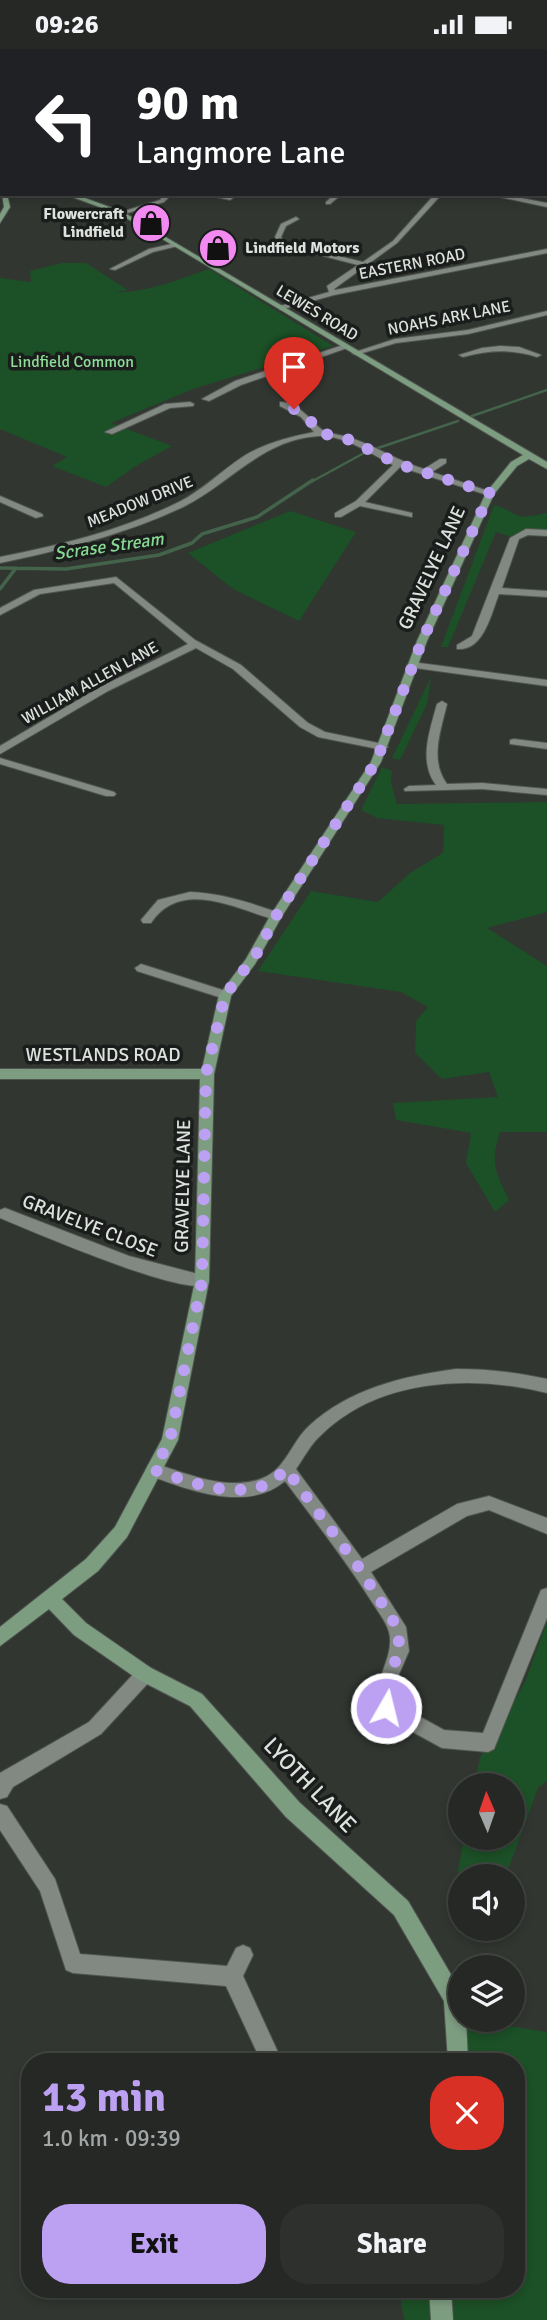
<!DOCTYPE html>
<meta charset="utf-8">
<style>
:root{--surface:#252825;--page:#2d302d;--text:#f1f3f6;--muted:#a3a6a7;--line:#424442;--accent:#bca0f2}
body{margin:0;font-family:Signika,sans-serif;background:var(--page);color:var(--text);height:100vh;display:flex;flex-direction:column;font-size:26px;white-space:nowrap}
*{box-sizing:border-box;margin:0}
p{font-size:23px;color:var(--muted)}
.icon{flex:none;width:38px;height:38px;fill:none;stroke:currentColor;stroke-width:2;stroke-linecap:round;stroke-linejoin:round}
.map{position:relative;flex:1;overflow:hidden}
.drawer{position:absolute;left:21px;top:2004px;width:504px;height:245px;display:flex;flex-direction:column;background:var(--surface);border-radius:28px;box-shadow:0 4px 10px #0003,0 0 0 2px var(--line)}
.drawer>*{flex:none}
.top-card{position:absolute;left:0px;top:0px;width:548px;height:147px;box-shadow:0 4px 10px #0003,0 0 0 2px var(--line);background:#202124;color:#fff;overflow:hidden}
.needle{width:46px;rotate:358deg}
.controls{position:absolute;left:448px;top:1724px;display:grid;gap:14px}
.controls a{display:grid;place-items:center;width:77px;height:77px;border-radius:50%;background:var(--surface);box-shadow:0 4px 10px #0003,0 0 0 2px var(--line);font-size:35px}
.pin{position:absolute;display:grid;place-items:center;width:60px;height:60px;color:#fff;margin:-72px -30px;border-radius:50% 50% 50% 0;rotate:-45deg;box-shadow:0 0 7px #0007}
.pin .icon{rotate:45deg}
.me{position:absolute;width:77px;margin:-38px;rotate:8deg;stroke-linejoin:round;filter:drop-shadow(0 0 5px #0008)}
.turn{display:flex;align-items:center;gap:24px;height:147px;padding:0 21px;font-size:32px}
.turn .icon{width:91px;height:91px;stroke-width:2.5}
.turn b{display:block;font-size:49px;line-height:60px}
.round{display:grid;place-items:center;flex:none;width:74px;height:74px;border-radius:28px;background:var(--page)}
.head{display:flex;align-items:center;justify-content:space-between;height:119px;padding:0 21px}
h1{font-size:42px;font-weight:700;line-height:52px;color:var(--accent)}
.cta{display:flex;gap:14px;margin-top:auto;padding:14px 21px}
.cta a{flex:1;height:80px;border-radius:28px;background:var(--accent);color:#111;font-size:28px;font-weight:700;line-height:80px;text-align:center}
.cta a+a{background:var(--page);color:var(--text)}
.status{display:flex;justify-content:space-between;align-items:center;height:49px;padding:0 35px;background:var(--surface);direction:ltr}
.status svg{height:19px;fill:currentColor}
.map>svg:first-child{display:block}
.green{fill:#1c5026}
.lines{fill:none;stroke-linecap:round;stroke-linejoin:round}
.stream-far1{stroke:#43634a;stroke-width:2.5}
.stream{stroke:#43634a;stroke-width:3.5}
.street-casing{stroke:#505550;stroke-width:2}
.secondary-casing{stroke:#505550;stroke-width:2}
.street{fill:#828882;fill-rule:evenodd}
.secondary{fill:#7d9d81;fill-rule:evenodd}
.route{stroke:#bca0f2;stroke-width:12;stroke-dasharray:0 21.6}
.labels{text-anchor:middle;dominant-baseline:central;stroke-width:7;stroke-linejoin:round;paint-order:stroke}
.far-poi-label{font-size:16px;font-weight:bold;fill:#dee2de;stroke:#1a1d1b;text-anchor:end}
.far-street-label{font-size:16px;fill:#dee2de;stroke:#1a1d1b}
.far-park-label{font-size:16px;fill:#8ede98;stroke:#1a1d1b}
.far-water-label{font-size:18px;font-style:italic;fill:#87d892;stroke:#1a1d1b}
.street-label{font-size:19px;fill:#dee2de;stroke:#1a1d1b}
.near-street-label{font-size:23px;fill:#dee2de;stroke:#1a1d1b}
</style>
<div class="status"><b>09:26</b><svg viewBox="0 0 49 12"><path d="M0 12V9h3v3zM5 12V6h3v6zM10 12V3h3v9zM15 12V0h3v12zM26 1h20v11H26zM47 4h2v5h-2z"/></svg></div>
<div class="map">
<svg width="547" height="2271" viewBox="0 0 547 2271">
<rect width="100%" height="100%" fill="#313631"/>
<path class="green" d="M62,214h24l42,27 -13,2c32,1 64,-13 94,-23l124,77 -140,43 -82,34 61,23 -36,20 -30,21 -54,-21 15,-9 -67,-28v-151l31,4 -1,-11z
M494,456c29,9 17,16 53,8v20l-21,-1 -11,6 -19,-6 -48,115h-7z
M290,462l66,21 -57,89 -66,-32 -45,-36z
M431,628l-4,27 -27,56 -8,-2z
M382,718l10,4 -1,12 6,21 150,-2v110l-60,16 60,38v166h-47c-10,32 -5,39 9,68l-14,12 -29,-49 5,-30 -75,-13 -3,-17 105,-6 -9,-25 -47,7 -27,-26 1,-32 12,-14 -27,-15 -143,-21 53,-80 67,11 32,-29 33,-20 1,-28 -67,-7 -16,-8z
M547,1573v159l-9,7 -29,79 -9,9 -40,1 -2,-6 6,-33 49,-1v-52h-39l6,-27 45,-76z
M471,1971l76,12v288h-143l-5,-31h117v-228h-71z"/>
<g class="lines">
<path class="stream-far1" d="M472,367l75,-26
M378,399l80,-27
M311,433l53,-29"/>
<path class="stream" d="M0,519l66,1 93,-14 33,-12 10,-9 55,-17 56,-37
M0,540l16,-21"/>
<g class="street-casing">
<path id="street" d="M38,0l40,2h-34z
M2,14v4l-2,1v-4z
M546,74h1v4h-1z
M546,100h1v4h-1z
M0,109l2,1v4l-2,-1z
M546,122h1l-1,5z
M165,145h7l-8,8 -43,13 -3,-2 42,-13z
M202,145h17l14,4 -3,2z
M335,145h7l-12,10h-4v-2z
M435,145h7l-45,49 -63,46 1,1 212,-41v4l-213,42 -54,15v-4l49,-14 -2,-6 31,-21 -77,-20 -6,-8 6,-13 15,-7 3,2 -13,7 -5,11 4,6 78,19 30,-21z
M485,145h15l47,9v4z
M176,194l2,3 -25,6 -38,18 -5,-1 39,-20z
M547,262v4l-79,19 -72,9 -40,12 -4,-2 43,-14 73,-9z
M343,296l7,2 -109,38 -32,16 -7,-2 33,-18z
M500,297l19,1 22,8 -4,2c-27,-8 -47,-7 -74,0l-4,-2 23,-7z
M190,353l4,2 -1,2 -23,2 -58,26 -7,-2 60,-28z
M280,353c18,0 28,16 41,27 6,5 18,5 26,8 26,7 50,24 77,32l16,-10h6v4l-14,9 62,21 -7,2 -87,-28 -35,35 47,11v4l-52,-11 -19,11h-6v-4l21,-12 37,-36c-22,-11 -49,-30 -74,-29 -57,3 -89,48 -136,71 -57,27 -121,43 -183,56v-6c61,-12 123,-27 179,-55 24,-12 42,-31 65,-46 21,-13 46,-19 70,-24l-13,-15 -21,-11z
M0,447l42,18 1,2 -7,2 -36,-16z
M526,480l21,1v6l-19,-1 -9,4 -17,49 45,3v6l-48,-3c-8,20 -15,57 -42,55v-4l15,-9 38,-98z
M116,528l79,63 46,25 67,58 17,9 58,12 5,3 -5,3 -65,-13 -18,-10 -67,-58 -37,-21 -88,43 -108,63v-8l100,-59 88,-43 -74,-61 -74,11 -40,21v-7l34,-18z
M412,613l135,18v6l-139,-19 -1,-2z
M442,652l5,3c-6,26 -18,56 0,80l35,-1 65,6v6l-65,-6 -77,2 -1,-2 5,-3 27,-1c-18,-24 -6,-55 1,-81z
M514,690l33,4v6l-37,-5v-4z
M0,709l114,34 2,2 -2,2h-8l-106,-32z
M190,843c32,1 60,11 90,21l2,3 -6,4c-40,-11 -95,-42 -125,3h-8l-2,-3 17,-20z
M141,915l88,28 2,3 -6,4 -88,-28 -2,-3z
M5,1159l124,48 73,19 5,2 2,4 -2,4c-28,10 -173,-53 -207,-67v-8z
M456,1320c31,0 60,3 91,10v14c-76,-19 -171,-15 -229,45 -9,9 -15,21 -22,31l66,90 95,-55 32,-8 58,22v16l-58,-24 -22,6 -96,56 35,55 3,24 -13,30 -1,22 49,27 39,3 58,-143 6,-2v30l-53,131 -6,3 -46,-4 -62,-34c-13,-29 16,-54 9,-82 -3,-11 -13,-23 -19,-33 -26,-41 -56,-79 -85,-118 -38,32 -96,9 -137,-6l-2,-5 2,-5 6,-2c33,11 75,29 109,15 23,-9 29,-37 46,-52 40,-37 94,-50 147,-57z
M145,1616l6,3 3,6 -3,6 -50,54 -88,53 -6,10 -7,2v-26l89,-51 50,-54z
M0,1755l7,2 48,73 25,75 147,12 9,-18 7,-3 7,3 3,7 -10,21 39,85h-21l-35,-75 -153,-13 -7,-3 -26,-79 -40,-61z"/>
</g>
<g class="secondary-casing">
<path id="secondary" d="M205,0h8l-10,2z
M2,144l5,1 3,13 -10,16v-9l4,-7z
M64,145h10l49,18 424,250v7l-18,-10 -12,7 -23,28 -67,147 -46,121 -99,154 -27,48 -24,32 -17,78 -5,207 -31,159 -51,97 -29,34 -36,28 24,24 65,45 51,26 98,109 108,98 52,89v29h6l2,42h-20l-4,-60 -50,-86 -108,-98 -96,-111 -51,-26 -65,-45 -25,-26 -49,37v-19l86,-68 29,-32 47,-88 33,-158 5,-202h-200v-10h202l17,-74 27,-36 24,-43 101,-154 46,-121 69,-148 25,-31 12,-7 -379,-227 -25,-14z
M429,2240h22l2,31h-22z"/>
</g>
<use href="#street" class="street"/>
<use href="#secondary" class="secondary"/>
</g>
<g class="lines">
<path class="route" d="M294,360l20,15 6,9 27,6 51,25 92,29 -68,148 -46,121 -100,154 -19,37 -32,42 -19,79 -4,207 -32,159 -16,30c36,12 77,29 114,14 6,-3 13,-10 18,-15l74,100 37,58 3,23 -13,31 -1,27"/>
</g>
<defs>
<g id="shop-disc" transform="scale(2.0125)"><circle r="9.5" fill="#f38af2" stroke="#1a1d1b"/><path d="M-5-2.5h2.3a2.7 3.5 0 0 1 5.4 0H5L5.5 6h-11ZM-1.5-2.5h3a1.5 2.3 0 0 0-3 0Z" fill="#111"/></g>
</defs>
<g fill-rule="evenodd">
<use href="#shop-disc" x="151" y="174"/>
<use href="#shop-disc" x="218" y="199"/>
</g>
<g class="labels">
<g class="far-poi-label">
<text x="124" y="165">Flowercraft<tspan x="124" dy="18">Lindfield</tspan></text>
<text x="245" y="199" text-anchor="start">Lindfield Motors</text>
</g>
<g class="far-street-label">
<text transform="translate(412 215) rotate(-11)">EASTERN ROAD</text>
<text transform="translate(317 264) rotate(31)">LEWES ROAD</text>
<text transform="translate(449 269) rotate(-11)">NOAHS ARK LANE</text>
<text transform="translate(140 453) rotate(-22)">MEADOW DRIVE</text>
<text transform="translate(90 634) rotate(-29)">WILLIAM ALLEN LANE</text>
</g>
<g class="far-park-label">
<text x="72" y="313">Lindfield Common</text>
</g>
<g class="far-water-label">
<text transform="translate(109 497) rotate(-8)">Scrase Stream</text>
</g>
<g class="street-label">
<text transform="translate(432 519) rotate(-65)">GRAVELYE LANE</text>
<text x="103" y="1006">WESTLANDS ROAD</text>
<text transform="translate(183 1137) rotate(-89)">GRAVELYE LANE</text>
<text transform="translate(90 1177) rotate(21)">GRAVELYE CLOSE</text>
</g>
<g class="near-street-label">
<text transform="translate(310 1736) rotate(46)">LYOTH LANE</text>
</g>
</g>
</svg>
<div class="controls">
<a><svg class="needle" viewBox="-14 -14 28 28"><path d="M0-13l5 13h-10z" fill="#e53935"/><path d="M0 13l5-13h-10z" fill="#a3a6a7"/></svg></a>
<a><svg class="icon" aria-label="sound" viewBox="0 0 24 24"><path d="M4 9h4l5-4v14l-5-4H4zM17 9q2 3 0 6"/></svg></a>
<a><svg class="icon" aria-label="layers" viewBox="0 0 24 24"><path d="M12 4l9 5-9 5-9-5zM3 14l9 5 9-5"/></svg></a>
</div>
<div class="pin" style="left:294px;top:360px;background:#d93025"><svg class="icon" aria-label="arrive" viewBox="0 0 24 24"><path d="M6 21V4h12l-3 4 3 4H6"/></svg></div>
<svg class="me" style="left:386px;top:1659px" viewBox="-20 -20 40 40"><circle r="17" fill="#bca0f2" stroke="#fff" stroke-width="3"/><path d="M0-11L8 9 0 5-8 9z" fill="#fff"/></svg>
<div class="top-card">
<div class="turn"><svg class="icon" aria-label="left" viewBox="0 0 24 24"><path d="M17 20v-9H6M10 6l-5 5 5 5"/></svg><div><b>90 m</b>Langmore Lane</div></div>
</div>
<section class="drawer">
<div class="head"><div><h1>13 min</h1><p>1.0 km · 09:39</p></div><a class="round" style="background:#d93025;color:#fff"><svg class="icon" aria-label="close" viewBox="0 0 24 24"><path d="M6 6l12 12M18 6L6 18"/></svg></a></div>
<div class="cta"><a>Exit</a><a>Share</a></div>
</section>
</div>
